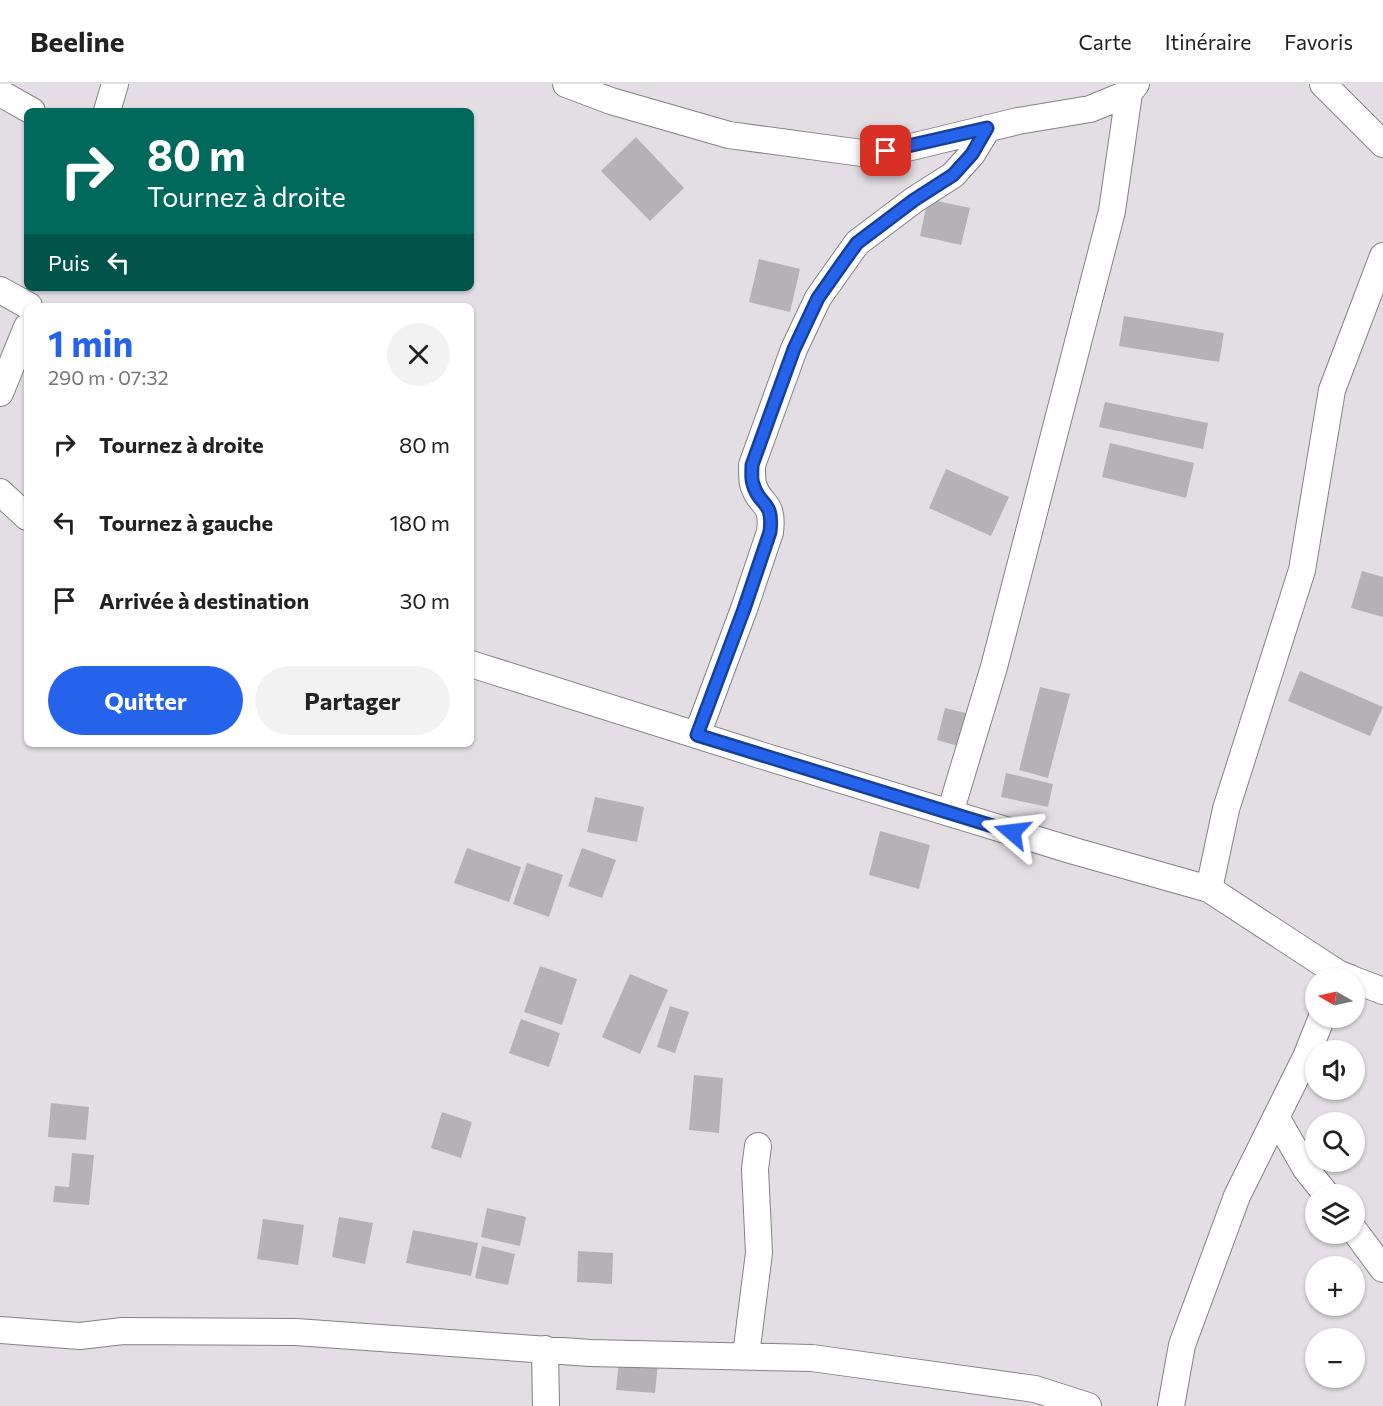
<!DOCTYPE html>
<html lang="fr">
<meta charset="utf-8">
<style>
:root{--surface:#fff;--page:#f2f2f2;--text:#222;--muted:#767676;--line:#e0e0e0;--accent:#2563eb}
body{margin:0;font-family:Commissioner,sans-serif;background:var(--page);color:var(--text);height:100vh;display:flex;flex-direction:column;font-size:22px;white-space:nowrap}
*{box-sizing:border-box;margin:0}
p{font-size:20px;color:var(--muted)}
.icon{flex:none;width:33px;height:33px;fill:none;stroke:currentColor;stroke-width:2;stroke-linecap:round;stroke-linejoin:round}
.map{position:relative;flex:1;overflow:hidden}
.panel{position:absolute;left:24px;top:219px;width:450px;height:444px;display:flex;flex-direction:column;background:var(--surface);border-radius:9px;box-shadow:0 2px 4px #0004}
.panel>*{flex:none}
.banner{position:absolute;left:24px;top:24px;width:450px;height:183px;border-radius:9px;box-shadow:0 2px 4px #0004;background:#00695c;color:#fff;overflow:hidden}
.needle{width:39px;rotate:279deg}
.fabs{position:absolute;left:1305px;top:884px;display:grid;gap:12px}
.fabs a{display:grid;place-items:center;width:60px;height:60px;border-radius:50%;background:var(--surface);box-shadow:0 2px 4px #0004;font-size:30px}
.pin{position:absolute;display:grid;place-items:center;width:51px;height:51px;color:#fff;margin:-26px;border-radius:12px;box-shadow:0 3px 9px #0006}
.me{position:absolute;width:66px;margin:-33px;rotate:287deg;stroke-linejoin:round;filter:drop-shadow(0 0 4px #0008)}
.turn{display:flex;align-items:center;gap:21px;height:126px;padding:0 24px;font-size:27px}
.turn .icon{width:78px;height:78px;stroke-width:2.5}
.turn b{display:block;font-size:42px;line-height:51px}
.then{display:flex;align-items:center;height:57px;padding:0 24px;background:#0003;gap:12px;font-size:22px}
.round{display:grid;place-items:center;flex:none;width:63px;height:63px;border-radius:32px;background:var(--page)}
.head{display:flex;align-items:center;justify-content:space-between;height:102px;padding:0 24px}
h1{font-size:36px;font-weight:700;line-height:45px;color:var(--accent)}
.cta{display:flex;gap:12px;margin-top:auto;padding:12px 24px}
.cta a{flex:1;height:69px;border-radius:36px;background:var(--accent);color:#fff;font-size:24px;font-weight:700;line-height:69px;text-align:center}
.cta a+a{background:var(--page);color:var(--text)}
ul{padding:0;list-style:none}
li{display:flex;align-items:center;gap:18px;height:78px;padding:0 24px}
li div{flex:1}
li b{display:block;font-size:22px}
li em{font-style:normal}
header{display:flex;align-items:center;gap:36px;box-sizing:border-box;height:84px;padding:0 30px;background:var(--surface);border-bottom:2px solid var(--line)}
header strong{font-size:28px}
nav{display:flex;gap:33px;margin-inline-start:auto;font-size:21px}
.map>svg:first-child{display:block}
.building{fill:#b5b2b7}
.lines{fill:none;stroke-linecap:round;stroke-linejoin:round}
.minor-casing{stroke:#848185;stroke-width:28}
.minor{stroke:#fff;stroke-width:26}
.route-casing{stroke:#184099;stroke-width:15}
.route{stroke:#2563eb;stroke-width:10}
</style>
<header>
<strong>Beeline</strong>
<nav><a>Carte</a><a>Itinéraire</a><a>Favoris</a></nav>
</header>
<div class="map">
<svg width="1383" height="1322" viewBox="0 0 1383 1322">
<rect width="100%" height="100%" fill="#e2dee3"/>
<path class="building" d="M636,53l48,51 -34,33 -49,-50z
M928,115l42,9 -9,37 -41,-9z
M759,175l41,10 -10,43 -41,-10z
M1124,232l100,17 -5,29 -100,-16z
M1105,318l103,21 -5,26 -104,-22z
M1110,359l84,20 -8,35 -84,-21z
M946,385l63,28 -18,39 -62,-28z
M1362,487l21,6v40l-32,-9z
M1300,587l83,36 -13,29 -82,-35z
M1040,603l30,7 -22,84 -29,-8z
M945,624l29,7 -9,33 -28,-8z
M1006,689l47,11 -5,23 -47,-10z
M595,713l49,10 -7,35 -50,-10z
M880,747l50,14 -11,44 -50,-14z
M467,764l54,19 -12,35 -55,-19z
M582,764l34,12 -14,38 -34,-12z
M527,779l36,12 -14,42 -36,-13z
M540,882l37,13 -15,46 -38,-13z
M630,890l38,16 -28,64 -38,-17z
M670,922l19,6 -14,41 -18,-6z
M521,935l39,14 -11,34 -40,-14z
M694,991l29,3 -4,55 -30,-3z
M51,1019l38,4 -3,33 -38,-3z
M442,1028l30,10 -11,36 -30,-10z
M72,1069l22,2 -5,50 -36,-3 2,-16 14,1z
M487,1124l39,9 -6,29 -39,-9z
M339,1133l34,6 -8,41 -33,-7z
M263,1135l41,6 -6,40 -41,-6z
M413,1146l65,13 -7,33 -65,-13z
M482,1162l33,8 -7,31 -33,-7z
M578,1167l35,2 -1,31 -35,-2z
M619,1276l39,3 -3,30 -39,-3z"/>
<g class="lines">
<g class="minor-casing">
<path id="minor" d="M566,0l45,17 118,34 140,19 34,-5 115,-28 72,-12 39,-16
M1323,0l60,60
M0,9l32,18
M107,27l8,-27
M0,206l29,16
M0,309l27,-66
M0,408l27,25
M471,580l289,91 314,96 135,38 130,85 11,4
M697,651l47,-126 26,-77c4,-33 -11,-25 -17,-48 -1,-5 -1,-13 -1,-19l42,-116 24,-51 39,-55 57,-43 39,-25 19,-21 16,-26
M950,729l44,-146 118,-456 17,-118 7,-9
M1209,805l17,-80 76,-239 30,-180 51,-134
M1354,896l29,11
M1276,1033l30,52 20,25
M1354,1146l29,39
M0,1246l80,6 43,-5 173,1 294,21 222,5 223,31 53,17
M545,1265l1,57
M746,1271l13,-102 -4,-84 3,-23
M1171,1322l11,-61 55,-149 69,-139 16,-40"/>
</g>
<use href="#minor" class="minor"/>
</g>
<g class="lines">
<g class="route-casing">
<path id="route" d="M886,67l101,-23 -15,26 -19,21 -39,25 -57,43 -13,18 -26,37 -24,51 -42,116c0,6 -1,14 1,19 6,23 21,15 17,48l-26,77 -47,126 315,97"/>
</g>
<use href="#route" class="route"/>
</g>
</svg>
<div class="fabs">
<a><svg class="needle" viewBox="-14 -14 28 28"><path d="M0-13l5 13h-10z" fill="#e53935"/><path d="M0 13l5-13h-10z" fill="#767676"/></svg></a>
<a><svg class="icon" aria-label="sound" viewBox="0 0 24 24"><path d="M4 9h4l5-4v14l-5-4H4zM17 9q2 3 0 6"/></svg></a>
<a><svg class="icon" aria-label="search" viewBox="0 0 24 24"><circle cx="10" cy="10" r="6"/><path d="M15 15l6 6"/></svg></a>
<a><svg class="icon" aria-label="layers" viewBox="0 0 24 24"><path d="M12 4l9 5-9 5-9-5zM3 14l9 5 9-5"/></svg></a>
<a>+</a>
<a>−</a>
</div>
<div class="pin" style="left:886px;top:67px;background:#d93025"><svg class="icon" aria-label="arrive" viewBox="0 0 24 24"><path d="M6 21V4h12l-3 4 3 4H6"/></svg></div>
<svg class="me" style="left:1012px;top:748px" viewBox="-20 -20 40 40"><path d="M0-17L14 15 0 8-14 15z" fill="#2563eb" stroke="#fff" stroke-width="4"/></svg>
<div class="banner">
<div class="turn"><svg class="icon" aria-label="right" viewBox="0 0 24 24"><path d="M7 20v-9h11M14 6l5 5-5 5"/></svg><div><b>80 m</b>Tournez à droite</div></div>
<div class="then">Puis<svg class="icon" aria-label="left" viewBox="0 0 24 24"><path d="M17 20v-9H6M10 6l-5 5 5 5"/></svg></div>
</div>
<section class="panel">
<div class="head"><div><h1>1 min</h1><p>290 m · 07:32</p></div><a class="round"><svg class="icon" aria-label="close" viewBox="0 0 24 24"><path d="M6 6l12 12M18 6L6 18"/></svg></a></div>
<ul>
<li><svg class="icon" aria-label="right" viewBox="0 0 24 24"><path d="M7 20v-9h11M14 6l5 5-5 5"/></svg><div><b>Tournez à droite</b></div><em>80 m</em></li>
<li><svg class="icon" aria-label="left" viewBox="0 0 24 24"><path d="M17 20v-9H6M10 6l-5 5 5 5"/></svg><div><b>Tournez à gauche</b></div><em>180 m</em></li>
<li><svg class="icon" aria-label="arrive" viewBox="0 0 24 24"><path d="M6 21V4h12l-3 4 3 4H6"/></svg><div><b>Arrivée à destination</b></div><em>30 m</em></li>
</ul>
<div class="cta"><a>Quitter</a><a>Partager</a></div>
</section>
</div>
